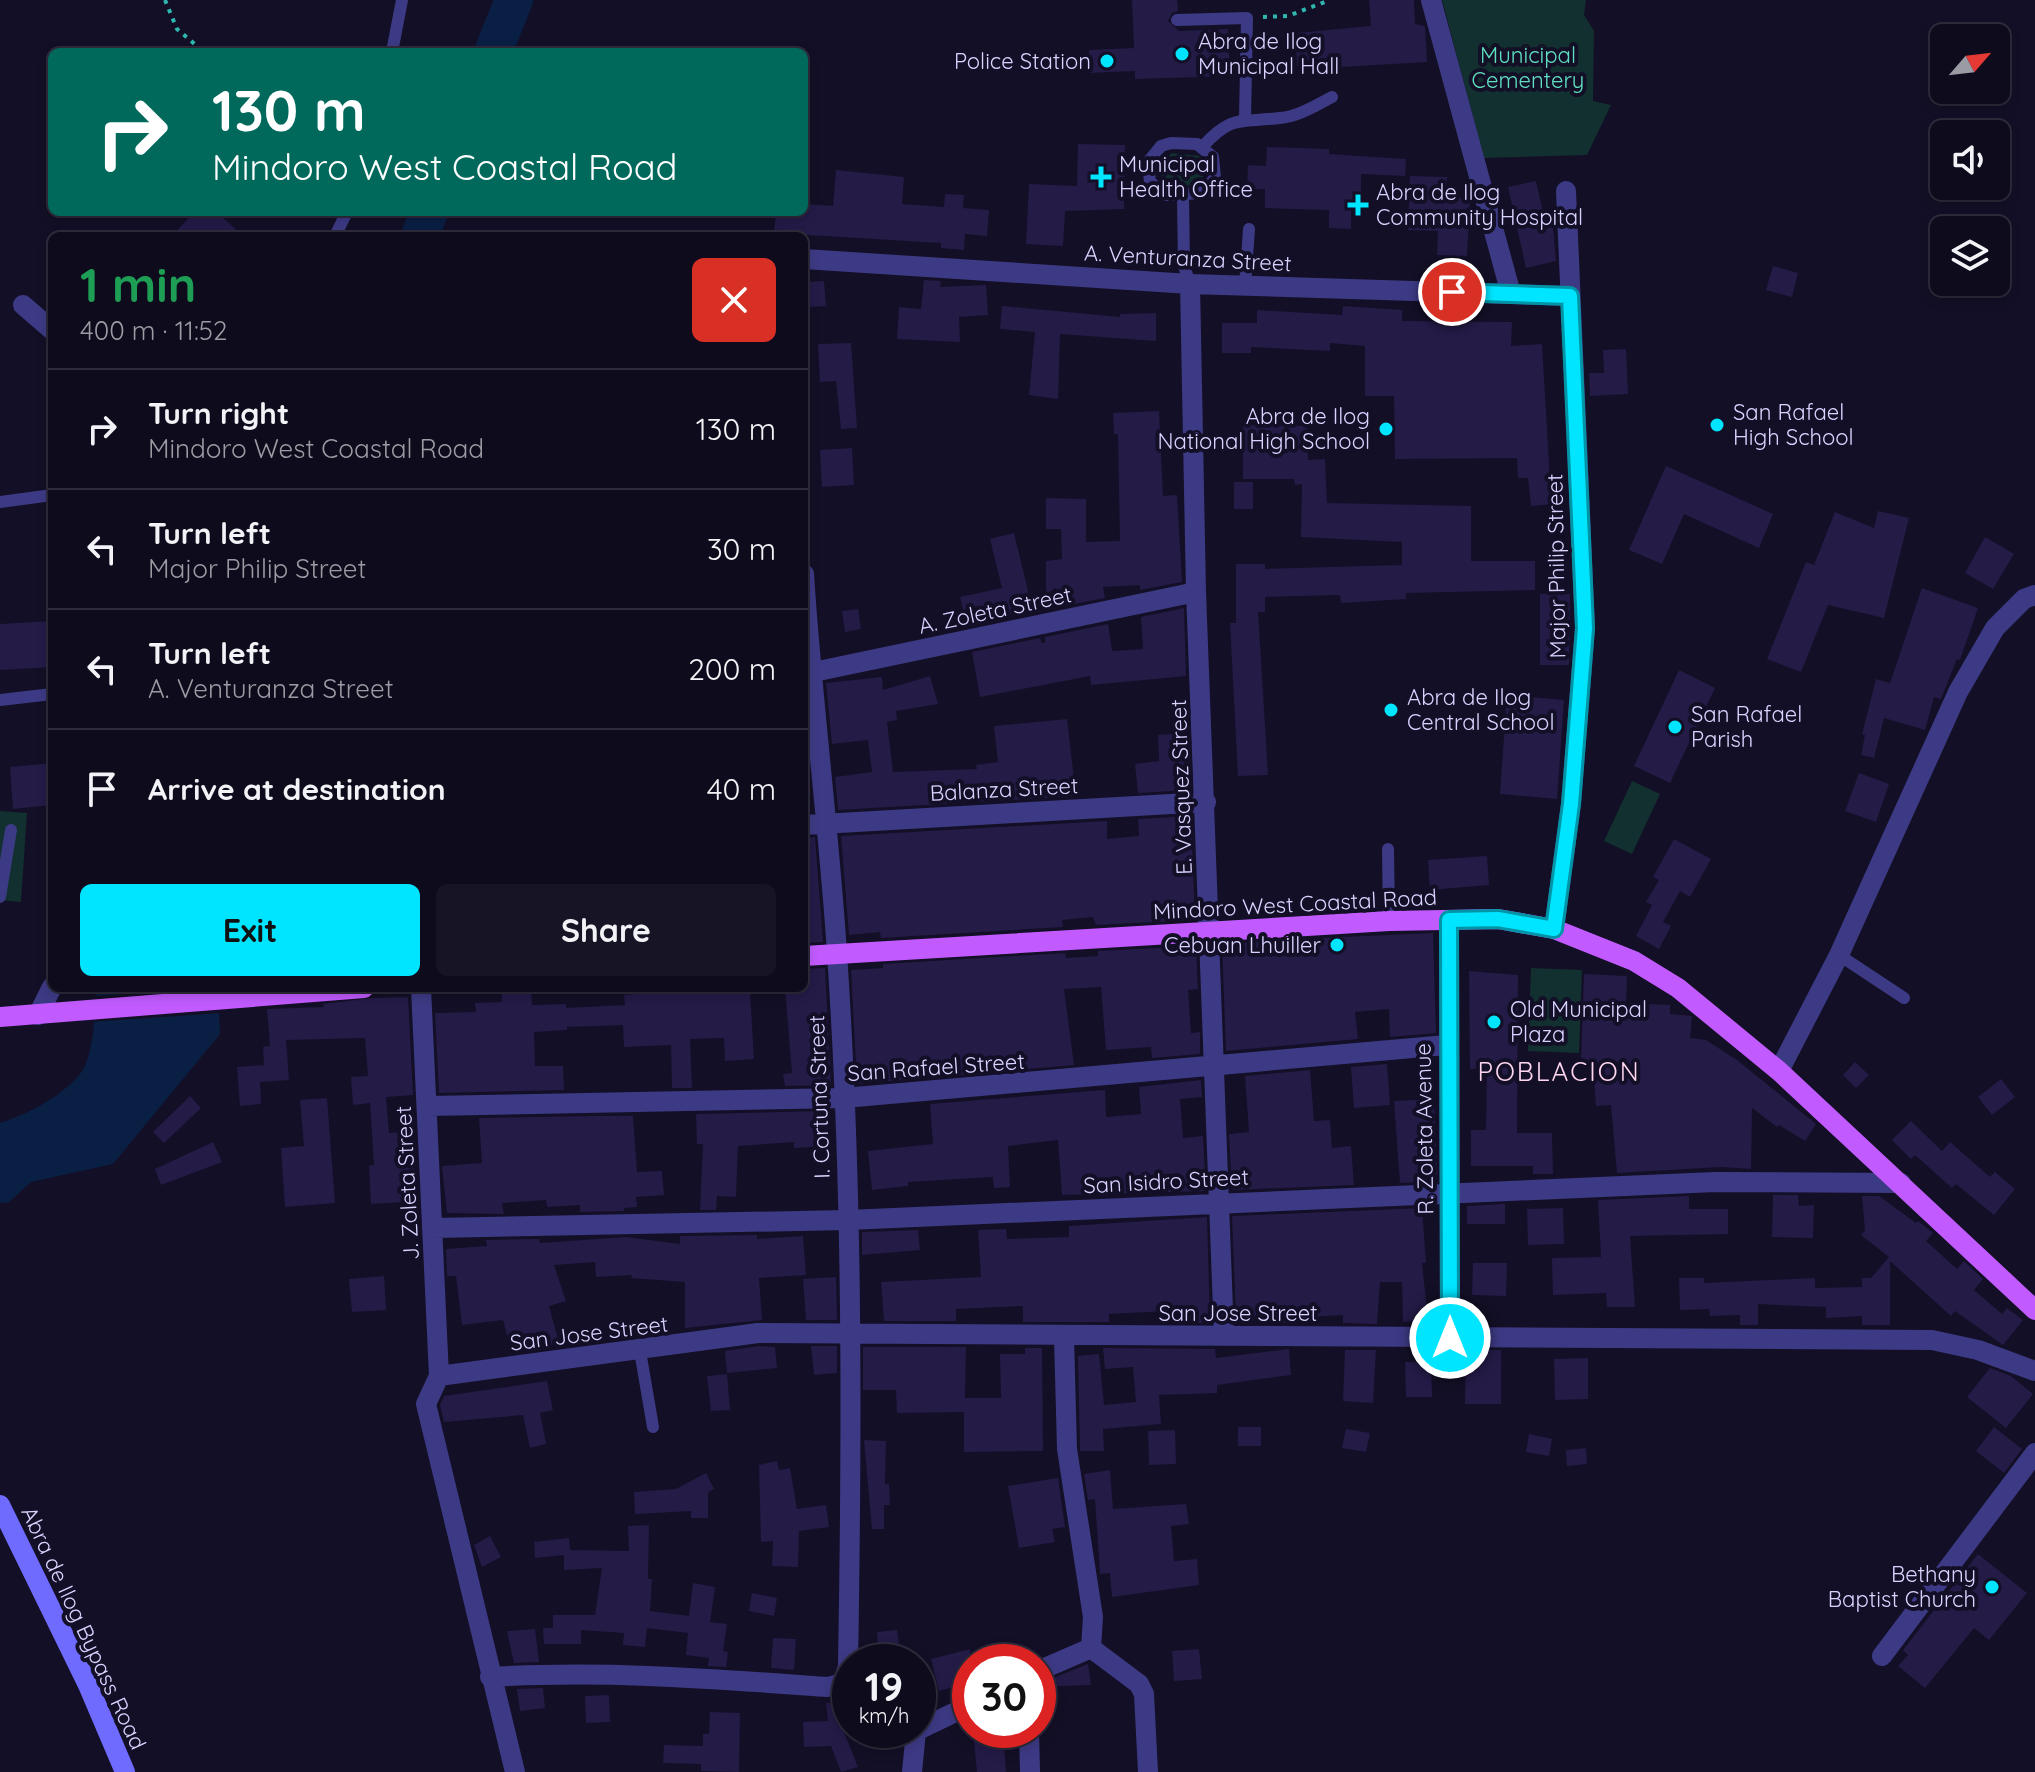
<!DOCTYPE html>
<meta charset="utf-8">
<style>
:root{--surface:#0e0b1c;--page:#171425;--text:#f1f3f6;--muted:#9b9ba3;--line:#2e2b3b;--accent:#00e5ff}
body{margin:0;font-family:Quicksand,sans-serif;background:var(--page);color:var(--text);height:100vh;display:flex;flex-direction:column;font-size:30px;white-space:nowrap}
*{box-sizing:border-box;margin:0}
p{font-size:26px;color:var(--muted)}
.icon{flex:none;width:44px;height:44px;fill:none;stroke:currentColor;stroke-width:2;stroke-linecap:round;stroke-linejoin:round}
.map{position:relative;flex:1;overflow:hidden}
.drawer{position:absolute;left:48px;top:232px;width:760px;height:760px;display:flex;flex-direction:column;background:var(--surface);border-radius:12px;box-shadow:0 4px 12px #0003,0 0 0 2px var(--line)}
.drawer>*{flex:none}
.banner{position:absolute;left:48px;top:48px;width:760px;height:168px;border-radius:12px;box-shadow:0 4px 12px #0003,0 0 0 2px var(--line);background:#00695c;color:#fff;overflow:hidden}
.needle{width:52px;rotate:62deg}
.buttons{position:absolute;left:1930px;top:24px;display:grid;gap:16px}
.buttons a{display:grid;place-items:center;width:80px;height:80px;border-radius:12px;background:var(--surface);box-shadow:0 4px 12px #0003,0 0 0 2px var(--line);font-size:40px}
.speed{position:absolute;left:832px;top:1644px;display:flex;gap:16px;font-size:40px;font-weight:700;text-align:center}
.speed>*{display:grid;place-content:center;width:104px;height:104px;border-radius:50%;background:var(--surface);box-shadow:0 4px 12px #0003,0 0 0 2px var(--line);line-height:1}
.speed small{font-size:20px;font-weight:400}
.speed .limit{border:12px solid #d22;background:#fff;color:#111}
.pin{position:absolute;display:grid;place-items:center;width:68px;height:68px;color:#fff;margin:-34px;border:4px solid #fff;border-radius:50%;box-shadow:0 2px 8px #0007}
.me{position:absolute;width:88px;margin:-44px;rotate:0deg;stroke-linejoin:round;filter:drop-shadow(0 0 6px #0008)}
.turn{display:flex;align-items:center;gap:28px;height:168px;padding:0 32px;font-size:36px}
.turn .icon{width:104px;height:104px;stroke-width:2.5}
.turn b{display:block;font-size:56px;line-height:68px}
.round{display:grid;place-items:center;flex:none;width:84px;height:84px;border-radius:12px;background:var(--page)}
.headline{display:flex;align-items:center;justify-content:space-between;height:136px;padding:0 32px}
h1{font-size:48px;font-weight:700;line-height:60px;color:#1e9e55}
.primary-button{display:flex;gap:16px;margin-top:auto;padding:16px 32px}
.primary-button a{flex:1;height:92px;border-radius:12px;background:var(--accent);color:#111;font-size:32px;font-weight:700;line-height:92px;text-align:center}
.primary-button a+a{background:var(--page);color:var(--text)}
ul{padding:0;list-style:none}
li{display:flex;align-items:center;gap:24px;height:120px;padding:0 32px;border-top:2px solid var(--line)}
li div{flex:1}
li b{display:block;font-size:30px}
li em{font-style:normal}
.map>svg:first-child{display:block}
.green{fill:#12302f}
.water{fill:#0a1f44}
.pier{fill:#130f26}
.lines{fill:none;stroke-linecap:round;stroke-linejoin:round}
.river{stroke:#0a1f44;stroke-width:38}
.building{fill:#241b47}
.path{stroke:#2fb8b0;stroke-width:4;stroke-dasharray:4 6;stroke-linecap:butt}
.service{stroke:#3d3a85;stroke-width:12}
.minor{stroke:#3d3a85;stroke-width:20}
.secondary{stroke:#6f6bff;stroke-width:20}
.primary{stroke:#c25bff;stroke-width:20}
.route-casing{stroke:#0095a6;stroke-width:20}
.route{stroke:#00e5ff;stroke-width:14}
.poi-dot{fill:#00e5ff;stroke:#130f26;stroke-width:3}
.labels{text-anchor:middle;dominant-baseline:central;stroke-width:8;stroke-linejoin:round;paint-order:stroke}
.poi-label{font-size:22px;fill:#d9d4ff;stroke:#130f26;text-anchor:start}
.park-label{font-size:22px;fill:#5fe0c0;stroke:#130f26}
.street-label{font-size:22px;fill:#d9d4ff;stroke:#130f26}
.quarter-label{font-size:26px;letter-spacing:2px;fill:#ffd6f0;stroke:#130f26}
</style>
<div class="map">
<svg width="2035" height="1772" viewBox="0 0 2035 1772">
<rect width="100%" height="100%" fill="#130f26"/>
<path class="green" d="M1442,0h144l-2,15 10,16 -1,70 18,4 -24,50 -103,3z
M1172,153l28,3 6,12 -4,13 -11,5 -28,-3 -6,-18z
M1632,781l28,13 -28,60 -28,-13z
M0,811l27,2 -6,89 -21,-2z
M1531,968l51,2 -3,83 -51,-2z"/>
<path class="water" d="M97,988h121l2,46 -107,130 -82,18 -22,20 -9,1v-80c28,-9 61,-26 80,-49 14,-17 15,-64 17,-86z"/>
<path class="pier" d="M219,988l2,25 -131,9 2,-26z"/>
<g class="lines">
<path class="river" d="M493,52l21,-52
M420,236l9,-24"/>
</g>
<path class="building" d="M1132,0h45l1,11 -6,2 -4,8 11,10 49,-2 2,47 -95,3v-8l-46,2v-23l45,-2z
M1369,0h45l1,24 10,2 2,36 -86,5v-3l-44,2 -1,-33 75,-7z
M1078,144l47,1 -1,64 -59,2 -2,35 -37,-2 3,-60 48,2z
M1267,147l62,2v5l77,5 -1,17 -44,-2v30h-10v25l-22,-1v-18l-64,-2v-19h-18l1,-24 18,1z
M836,170l68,7 -2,27 42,3 1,-13 19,1 -1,13 26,2 -2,26 -22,-2 -1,16 -23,-2v-5l-167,-10 2,-21h28v-8l29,2z
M1410,176l37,1 -1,21h24l-3,58 -30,-1 1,-24 -30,-1z
M1536,181l8,35 8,-1 4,46 -30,7 -18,-81z
M194,212h23l26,24h-71z
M1773,266l25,7 -6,24 -26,-7z
M924,280l17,1 -1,6 46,-2 2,30 -29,2 1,25 -63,-3 2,-32 22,2z
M824,281l2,25 -18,1 -2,-25z
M1002,306l118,11v-3l36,-1v28l-96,-7 -2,65 -29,-4 6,-63 -35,-3z
M1343,306l59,4v11l110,1 -1,24 31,-2 8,137h4l1,23 -24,2 -3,-28h-10l-1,-20 -122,1 -1,-63h-29v-50l-35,-3v8l-79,-4v6h-29v-30h35v-13l85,5z
M851,343l6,85 -16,1 -5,-48 -16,1 -2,-38z
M1626,349l2,45 -38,2 -1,-23h15l-1,-23z
M1159,411l4,85 14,-1 5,87 -42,8v-5l-37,2 2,11 -46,9 -3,-19 -10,6v-33l16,-2 -1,-30h-15v-31l40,1v43l34,-1 -2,-107h-4l-1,-21z
M1243,425l64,1 1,34 17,-1 2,44 144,3v55h64v29l-129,3v6l-65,4 -1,-8 -75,2v15h-7l10,163 -30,1 -8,-153h6v-59h29v5l137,-4v-23l-101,-5 1,-53 -7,1 -1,-6h-51z
M852,448l2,37 -32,2 -2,-37z
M1666,466l107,48 -14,34 -75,-34 -22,50 -33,-14z
M1234,482h19v27h-19z
M1878,511l31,7 -25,100 -56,-13 -27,67 -34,-13 39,-97 8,3 21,-53 39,16z
M1014,533l17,70 -27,16 -37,8 -7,-30 42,-9 -12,-49z
M1985,537l29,17 -21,35 -28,-16z
M1922,588l56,20 -18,52 -3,-1 -16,40 -7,-2 -9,33 -41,-12 -10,40 -13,-3 4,-20 -3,-1 14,-55 14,4z
M1540,594h30l-1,71h-29z
M1184,608l2,68 -95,9 -1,-9 -110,21 -8,-45 68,-14 2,5h3v-6l63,-13 4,27 31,-2 -2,-32z
M858,609l3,20 -16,3 -3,-21z
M52,621v46l-52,3v-46z
M1679,670l36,18 -45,95 -36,-17z
M930,676l8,28 -42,7 1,9 -10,2 6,50 84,-3 -1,-4 22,-3 -4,-36 73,-7 9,77 -238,14 -3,-33 37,-5 -4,-32 -36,4 -6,-61 56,-6 1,13z
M1507,695l57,5 -7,99 -57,-5z
M1188,733l2,57 -52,3 -3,-29 24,-3 -1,-26z
M52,763v42l-39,4 -3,-42z
M1859,773l30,11 -13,38 -31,-11z
M1191,816l4,104 -99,5 -3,-8 -31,3 1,7 -182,11 -1,-6 -31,3 -8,-99 266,-15v18l32,-3 -1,-17z
M815,837l8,105 -19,1v-105z
M1674,839l37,20 -21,38 -10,-6 -17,31 8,4 -12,23 -23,-13 16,-31 -6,-3 13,-22 -6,-3z
M1487,856l2,29 -59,5 -2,-30z
M1433,933l3,100 -46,4 -1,-28 -34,3 3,27 -132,12 -4,-107 63,-4v4l35,-3v-3z
M1196,946l2,43 -10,1 3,43 9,-1v22l-48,4 -1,-11 -45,3 -5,-63 -37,2 10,76 -217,19 -6,-114 32,-2v-4l182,-11 1,5 32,-2v-5z
M825,968l6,117 -46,1 -2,-12 9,-1 -7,-85h19v-19z
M1469,971l49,4 -1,158h35l1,41h-20v-8h-62v-36h15l1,-61h-17z
M1584,974l43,2 -1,27 44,2v9l22,2 -2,22 16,2 31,20 79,64 -11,17 -26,-16 -2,2 -25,-19 -1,61 -30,-2 -104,6 -6,-68 -15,1 -3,-41 -12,-1z
M531,988l1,17 34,-1v4l59,-3 -1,-10 62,-5 64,1 4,68 -29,2 -1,-23 -34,1 2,49h-20l-1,-43 -47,2 -1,-22 -56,2v3l-33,2 1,34h28l1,24 -125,3 -4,-80 41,-1 -1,-9 27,-1 -1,-13z
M408,997l5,98 -27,2 3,36 21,-2 8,70 -47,3 -2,-38 5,-1 -4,-62 -17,2 -2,-28 17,-1 -3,-38 -79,2 3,40 -29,2 1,22 -21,2 -3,-39 27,-2 -1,-18 7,-1 -3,-37 57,-2 -1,-3 49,-6z
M1855,1062l14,13 -13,13 -13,-13z
M1387,1064l3,41 -36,3 -3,-41z
M1310,1070l4,51 16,-1 2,28 19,-2 3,39 -122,5 -3,-56 20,-2 -4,-56z
M2001,1079l14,18 -23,18 -14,-18z
M1201,1080l1,17 -22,2 3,39 20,-2 3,55 -144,4 -4,-55 -50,6 2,41 -16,1 -1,-11 -85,5v4l-36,4 -4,-39 65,-7 -3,-40 175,-14 1,27 35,-3 -2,-27z
M190,1096l11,12 -37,35 -11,-11z
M327,1098l8,105 -50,4 -4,-59 23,-2 -4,-46z
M1434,1099l3,76 -18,1 1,6 -20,1 -6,-82z
M822,1111l2,35 -30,2v-6l-56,4 -2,51 -19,-1 -1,14h-16l3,-66h-6l-1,-30z
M595,1116h38l4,56 25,-1 2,24 -28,2 1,10 -13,1v3l-44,1v-7l-33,2 -1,-7 -44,3 2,11 -57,-1 -5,-47 40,-3 -3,-45z
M1911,1121l31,30 8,-9 40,35 5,-5 20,17 -21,26 -38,-31 -4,4 -37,-33 -4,4 -19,-19z
M213,1142l9,20 -61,23 -6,-16z
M1773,1195h25l1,11 15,-1 -1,33 -41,-1z
M1689,1196v13h39v25l-98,2 5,71h-28l-1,-14 -53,2 -1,-37 49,-1 -3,-57z
M1862,1196h17l37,27 2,-2 15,12 -7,8 31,28 7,-8 19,18 -9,11 28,24 5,-6 16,12 -20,25 -48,-34 -4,5 -61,-55v64h-28v-9l-36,2v-11l-68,-3v21h-18v-10l-30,1 -1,-7 -29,1 -1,-32h25v5l111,-5v10l47,-1v-9h9l18,-21 -28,-22 4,-4z
M1505,1204v20h-38v-18z
M1422,1208l4,55h-4l6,57 -25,2 -1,-40h-22l-3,42 -34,-1v-8l-56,3v5h-21v-7l-30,3 -4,-103z
M1563,1208l1,36 -36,1 -1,-36z
M1207,1217l3,106h-25v-13l-76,4v8h-86v-16l-67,3v12h-72l-3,-39 100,-5 -3,-47 28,-1 1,10 62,-2v-11z
M918,1230l2,20 -58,5v-23z
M757,1235v4l46,-3 3,39 -47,3 3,42 -77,8v-46l-54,-4 1,-3 -36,2 -1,-15 -41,3 12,36 -17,5 10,37 -47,10 -9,-33 -41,5 -6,-49h-9l-1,-27 41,-3 -1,-6 53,-1 1,4 86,-6 54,7v-8z
M1473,1263h34l-1,33 -34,-1z
M384,1276l2,34 -34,2 -3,-33z
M836,1277l1,43h-31l-3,-41z
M759,1346l16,1 2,21 -50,5 -2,-22z
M811,1346h26v27l-23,2z
M863,1347h103l-1,51h36l-1,-44h25v-6h17l1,103 -79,1v-40l-67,1 -1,-23h-33z
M1103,1348l112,1 1,9 73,-9 2,26 -74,10v8l-58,2 2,29 -58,5 1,22h-24l-2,-95 21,-2 5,51 32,-3 -3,-35 -28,2z
M1345,1350h31l-3,53 -30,-2z
M1466,1350h35v54h-36z
M1588,1358v41l-33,1 -1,-41z
M1405,1362h26l1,35h-26z
M1990,1368l21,8 22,18 -27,34 -39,-31z
M727,1374l3,36 -19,1 -4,-35z
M547,1381l6,29 -13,3 6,31 -16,4 -7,-33 -79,7 -4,-17 4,-9z
M1238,1427h23v19h-23z
M1994,1427l28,22 -18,24 -28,-22z
M1346,1429l24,4 -4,19 -24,-4z
M1175,1430l1,34 -27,1 -1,-34z
M1529,1434l23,5 -3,17 -23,-4z
M864,1440l22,1 -1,43h4l1,21h-6v24h-12z
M1586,1448l1,16 -20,2 -1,-16z
M777,1461l2,9 11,-2 7,41 29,-4 3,22 -30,4 -1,36 -26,-1 1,-25 -12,1 -2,-77z
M1110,1470l3,39 73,-5 3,20 -18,2 3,35 23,-2 2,26 -87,12 -2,-24 -10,1 -5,-75 -7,1 -4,-26z
M706,1473l8,16 -6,3v26h-17v-7l-56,3 -1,-22 42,-3z
M1058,1478l7,49 -13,2 3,13 -36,6 -11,-62z
M649,1525l-1,54h4l-2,32 39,5 4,-33 22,4 -5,35 17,2 -4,27 5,1 -2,15 -18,-1 1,-8 -23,-3 2,-22 -41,-5 -2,19 -22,-2 1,-12 -43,-3v14h-37l-1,-16h10v-13h42l7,-47 -38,2v-15l-29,3 -1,-16 35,-4 1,12 59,1 -1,-25z
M490,1536l11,21 -19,10 -8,-22z
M1978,1554l49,39 -38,47 -15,-12 -49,60 -27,-22 10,-11 -5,-5z
M752,1593l25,5 -3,18 -25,-5z
M535,1629l4,33 -25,1 -7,-32z
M897,1630l3,23 -21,2 -2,-23z
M773,1638l23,1 -2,31 -23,-2z
M970,1649v26l-15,3 2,8 -18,5 -8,-32z
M1199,1649l3,30 -28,2 -2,-30z
M1088,1664l3,21 -53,2v-3z
M543,1688l2,20 -25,3 -3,-22z
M609,1695l1,27 -24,1 -1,-27z
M845,1702l2,30h-3l14,35 -17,5 -10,-26 -27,1 -1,-25 25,-1 -2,-18z
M710,1712l30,1 -1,59 -38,-1v-7l-38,-1 1,-18 39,1v-12h6z
M973,1730h30l3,42h-29z"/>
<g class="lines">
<path class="path" d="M165,0l12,29 27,23
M1263,17l25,-1 42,-16"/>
<path class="service" d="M1177,20l70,-2 -2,100
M392,52l10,-52
M1171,143l26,1 16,13 2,21 -13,15 -36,2 -16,-13 -2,-20 13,-16z
M1202,147c31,-33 37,-24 78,-29 19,-2 35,-12 52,-21
M1183,196l1,70 6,18
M335,236l12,-24
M1245,285l4,-56
M0,502l52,-7
M0,700l52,-6
M1388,849l1,72
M0,897l11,-67
M1839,955l65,43
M640,1351l13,76"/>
<path class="minor" d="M1431,0l80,294
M804,259l386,25 380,12
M1190,284l6,308 28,744
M23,305l29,25
M804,674l392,-82
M804,825l402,-23
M1449,920l1,418
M1554,929l17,-125 14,-176 -19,-437
M421,988l18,388 -13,28 89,368
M38,1015l14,-28
M1779,1071l60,-116 119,-263 37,-64 29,-29 11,-4
M428,1106l416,-8 603,-53
M433,1228l415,-8 867,-38 186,1
M1064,1337l3,112 26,168 -2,31
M439,1376l319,-43 1174,7 46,10 57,21
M1091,1648l48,36 5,10 4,78
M1882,1656l153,-203
M1038,1671l53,-23
M490,1677c114,-7 225,2 338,10l14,-4 6,-16c4,-238 5,-476 -11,-714 -8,-126 -25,-252 -33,-379
M1029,1730l1,42
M912,1772l4,-41 54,-26"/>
<path class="secondary" d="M0,1505l88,180 37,87"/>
<path class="primary" d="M804,956l585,-35 109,-2 56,10 80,32 44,27 101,83 256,239
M0,1017l364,-29"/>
</g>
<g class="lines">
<g class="route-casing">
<path id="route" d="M1450,1338l-1,-418 49,-1 56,10 17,-125 14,-176 -15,-332 -118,-4"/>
</g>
<use href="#route" class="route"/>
</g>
<g class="poi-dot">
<circle cx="1182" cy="54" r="8"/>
<circle cx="1107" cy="61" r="8"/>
<path d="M1097 165h8v8h8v8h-8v8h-8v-8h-8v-8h8z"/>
<path d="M1354 193h8v8h8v8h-8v8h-8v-8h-8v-8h8z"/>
<circle cx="1717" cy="425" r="8"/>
<circle cx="1386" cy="429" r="8"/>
<circle cx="1391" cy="710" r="8"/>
<circle cx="1675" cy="727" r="8"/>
<circle cx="1337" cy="945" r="8"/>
<circle cx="1494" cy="1022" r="8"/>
<circle cx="1992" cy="1587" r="8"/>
</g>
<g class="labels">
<g class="poi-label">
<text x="1198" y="41">Abra de Ilog<tspan x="1198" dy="25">Municipal Hall</tspan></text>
<text x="1091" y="61" text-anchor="end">Police Station</text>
<text x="1119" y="164">Municipal<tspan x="1119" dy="25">Health Office</tspan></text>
<text x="1376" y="192">Abra de Ilog<tspan x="1376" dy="25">Community Hospital</tspan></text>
<text x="1733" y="412">San Rafael<tspan x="1733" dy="25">High School</tspan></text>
<text x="1370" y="416" text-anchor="end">Abra de Ilog<tspan x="1370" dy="25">National High School</tspan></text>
<text x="1407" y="697">Abra de Ilog<tspan x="1407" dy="25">Central School</tspan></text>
<text x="1691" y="714">San Rafael<tspan x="1691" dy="25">Parish</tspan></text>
<text x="1321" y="945" text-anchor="end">Cebuan Lhuiller</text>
<text x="1510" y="1009">Old Municipal<tspan x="1510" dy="25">Plaza</tspan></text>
<text x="1976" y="1574" text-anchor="end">Bethany<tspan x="1976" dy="25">Baptist Church</tspan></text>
</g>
<g class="park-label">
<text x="1528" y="55">Municipal<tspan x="1528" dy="25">Cementery</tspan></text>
</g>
<g class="street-label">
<text transform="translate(1188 258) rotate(3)">A. Venturanza Street</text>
<text transform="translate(1556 566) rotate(-91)">Major Philip Street</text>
<text transform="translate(995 610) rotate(-12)">A. Zoleta Street</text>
<text transform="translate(1181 787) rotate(-92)">E. Vasquez Street</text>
<text transform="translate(1004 789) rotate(-3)">Balanza Street</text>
<text transform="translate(1295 904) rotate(-3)">Mindoro West Coastal Road</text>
<text transform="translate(936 1067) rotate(-4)">San Rafael Street</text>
<text transform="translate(819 1097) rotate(-92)">I. Cortuna Street</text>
<text transform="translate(1424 1129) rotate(-91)">R. Zoleta Avenue</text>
<text transform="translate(1166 1181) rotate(-3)">San Isidro Street</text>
<text transform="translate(407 1183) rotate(-93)">J. Zoleta Street</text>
<text x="1238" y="1313">San Jose Street</text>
<text transform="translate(589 1333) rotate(-7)">San Jose Street</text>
<text transform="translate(84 1628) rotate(65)">Abra de Ilog Bypass Road</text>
</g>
<g class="quarter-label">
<text x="1559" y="1071">POBLACION</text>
</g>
</g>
</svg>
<div class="buttons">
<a><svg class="needle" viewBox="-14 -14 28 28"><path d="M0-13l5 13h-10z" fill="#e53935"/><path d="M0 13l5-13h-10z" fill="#9b9ba3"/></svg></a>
<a><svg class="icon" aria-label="sound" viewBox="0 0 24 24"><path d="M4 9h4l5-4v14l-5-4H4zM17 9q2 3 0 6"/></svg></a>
<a><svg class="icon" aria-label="layers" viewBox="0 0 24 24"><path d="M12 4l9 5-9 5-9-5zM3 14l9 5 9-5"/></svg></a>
</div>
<div class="speed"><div>19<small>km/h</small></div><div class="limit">30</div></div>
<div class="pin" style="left:1452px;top:292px;background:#d93025"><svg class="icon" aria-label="arrive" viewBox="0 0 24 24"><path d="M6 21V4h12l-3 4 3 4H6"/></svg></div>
<svg class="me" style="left:1450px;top:1338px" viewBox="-20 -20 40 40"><circle r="17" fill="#00e5ff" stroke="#fff" stroke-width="3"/><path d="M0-11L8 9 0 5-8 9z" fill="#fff"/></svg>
<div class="banner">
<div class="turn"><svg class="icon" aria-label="right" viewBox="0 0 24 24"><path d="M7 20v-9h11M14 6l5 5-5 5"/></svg><div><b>130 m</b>Mindoro West Coastal Road</div></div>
</div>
<section class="drawer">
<div class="headline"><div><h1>1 min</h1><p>400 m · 11:52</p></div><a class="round" style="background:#d93025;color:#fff"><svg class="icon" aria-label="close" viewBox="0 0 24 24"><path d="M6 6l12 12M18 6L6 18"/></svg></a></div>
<ul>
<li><svg class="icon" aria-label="right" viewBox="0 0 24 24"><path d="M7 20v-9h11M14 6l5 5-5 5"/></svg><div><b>Turn right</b><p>Mindoro West Coastal Road</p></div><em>130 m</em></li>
<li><svg class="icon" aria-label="left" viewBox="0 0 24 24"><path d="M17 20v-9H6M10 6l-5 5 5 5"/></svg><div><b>Turn left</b><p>Major Philip Street</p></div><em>30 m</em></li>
<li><svg class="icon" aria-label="left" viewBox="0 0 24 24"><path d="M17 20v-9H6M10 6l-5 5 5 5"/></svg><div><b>Turn left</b><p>A. Venturanza Street</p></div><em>200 m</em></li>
<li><svg class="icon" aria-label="arrive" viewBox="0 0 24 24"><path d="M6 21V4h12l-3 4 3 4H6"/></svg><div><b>Arrive at destination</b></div><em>40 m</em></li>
</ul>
<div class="primary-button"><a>Exit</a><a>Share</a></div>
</section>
</div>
